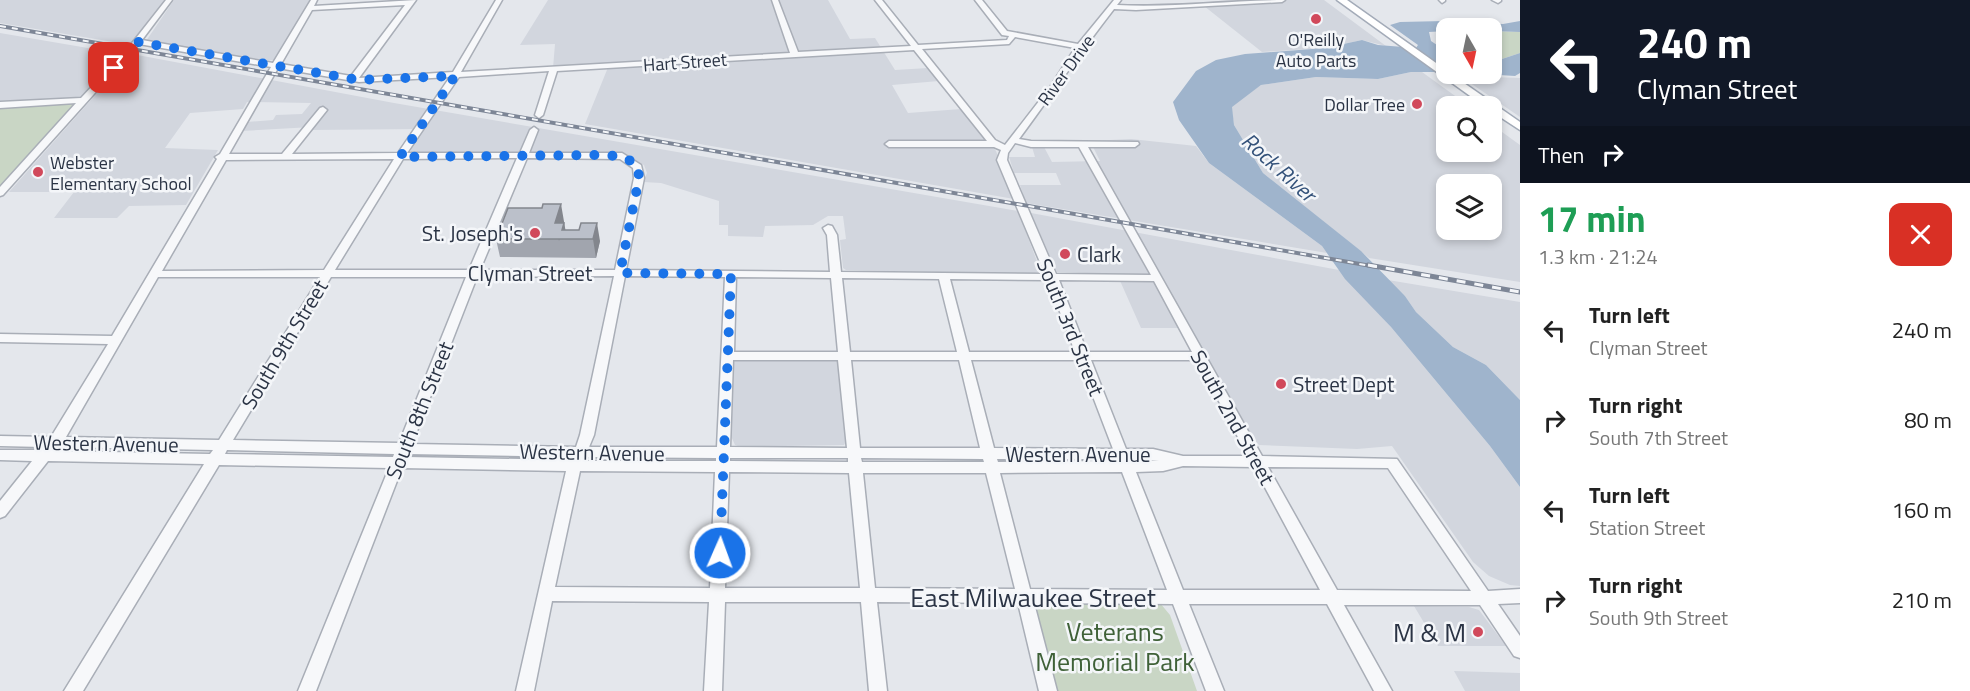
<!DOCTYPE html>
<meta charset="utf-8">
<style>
:root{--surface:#fff;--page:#f2f2f2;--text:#222;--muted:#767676}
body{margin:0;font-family:"Titillium Web",sans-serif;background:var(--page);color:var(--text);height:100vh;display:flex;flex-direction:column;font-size:22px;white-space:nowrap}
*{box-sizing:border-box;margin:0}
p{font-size:20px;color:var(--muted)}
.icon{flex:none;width:33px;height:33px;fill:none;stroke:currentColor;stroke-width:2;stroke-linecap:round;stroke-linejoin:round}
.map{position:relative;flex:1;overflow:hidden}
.side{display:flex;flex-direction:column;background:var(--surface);width:450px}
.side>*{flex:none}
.banner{background:#111827;color:#fff;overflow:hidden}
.needle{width:39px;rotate:171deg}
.controls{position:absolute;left:1436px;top:18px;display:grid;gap:12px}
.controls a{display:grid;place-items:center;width:66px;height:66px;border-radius:12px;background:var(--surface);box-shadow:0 3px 9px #0003;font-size:30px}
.pin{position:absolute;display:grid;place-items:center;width:51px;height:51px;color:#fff;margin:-26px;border-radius:12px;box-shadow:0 3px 9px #0006}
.me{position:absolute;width:66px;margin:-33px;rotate:2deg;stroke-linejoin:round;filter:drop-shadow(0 0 4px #0008)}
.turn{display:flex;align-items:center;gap:21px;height:126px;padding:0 18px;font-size:27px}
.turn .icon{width:78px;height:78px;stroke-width:2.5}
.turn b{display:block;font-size:42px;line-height:51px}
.then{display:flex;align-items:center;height:57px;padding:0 18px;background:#0003;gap:12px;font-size:22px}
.round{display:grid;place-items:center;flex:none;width:63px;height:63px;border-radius:12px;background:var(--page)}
.head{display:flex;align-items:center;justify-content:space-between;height:102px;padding:0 18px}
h1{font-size:36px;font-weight:700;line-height:45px;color:#1e9e55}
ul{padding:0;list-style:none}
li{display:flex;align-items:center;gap:18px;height:90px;padding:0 18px}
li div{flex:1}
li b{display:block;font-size:22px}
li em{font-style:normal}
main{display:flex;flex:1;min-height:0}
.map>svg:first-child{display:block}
.built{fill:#d2d6de;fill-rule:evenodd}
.green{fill:#c9d6c5}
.water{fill:#9fb4cc}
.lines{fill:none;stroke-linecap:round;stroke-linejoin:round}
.minor-casing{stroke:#a9aeb7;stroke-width:3}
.major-casing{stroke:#a3abb8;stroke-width:3}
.minor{fill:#f7f8fa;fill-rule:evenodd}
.major{fill:#fff;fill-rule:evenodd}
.rail-far1-casing{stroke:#7d8696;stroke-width:4}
.rail-casing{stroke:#7d8696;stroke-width:5}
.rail-far1{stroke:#f4f6f9;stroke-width:2;stroke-dasharray:6;stroke-linecap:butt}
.rail{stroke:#f4f6f9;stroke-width:3;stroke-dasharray:9;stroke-linecap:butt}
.wall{fill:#a1a5ae}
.shaded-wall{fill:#83868d}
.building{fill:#bbc0ca;stroke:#83868d;stroke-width:1.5}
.route{stroke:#1a73e8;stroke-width:10;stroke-dasharray:0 18}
.poi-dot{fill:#d1495b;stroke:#f4f6f9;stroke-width:2}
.labels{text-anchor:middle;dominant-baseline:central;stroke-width:5;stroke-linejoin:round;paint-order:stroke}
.far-poi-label{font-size:18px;fill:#2b3445;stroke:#f4f6f9}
.far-street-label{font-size:18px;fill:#2b3445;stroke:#f4f6f9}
.poi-label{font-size:21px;fill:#2b3445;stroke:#f4f6f9;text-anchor:start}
.street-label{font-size:21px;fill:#2b3445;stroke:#f4f6f9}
.water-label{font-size:22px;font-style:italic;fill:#34527a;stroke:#f4f6f9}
.near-street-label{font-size:26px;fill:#2b3445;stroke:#f4f6f9}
.near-park-label{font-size:26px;fill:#3f6138;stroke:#f4f6f9}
.near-poi-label{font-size:26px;fill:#2b3445;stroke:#f4f6f9;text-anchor:end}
</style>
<main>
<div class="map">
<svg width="1520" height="691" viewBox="0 0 1520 691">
<rect width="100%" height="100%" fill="#e4e7ec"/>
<path class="built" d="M0,0h165l-10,16 -24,29 -131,-22z
M174,0h138l-38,60 -10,1 -118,-20z
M548,0h280l22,39 25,-1 20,32 33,-2 11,13 -47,4 16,28 53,-4 35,42 18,48 -429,-75 24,-59 -56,3 2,-24 -35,1z
M1276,0h48l62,46 -24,-6 -37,8 -63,4 -58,-46 74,-5z
M0,33l123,21 -41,44 -82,6z
M132,54l262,49 624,108 23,61 -12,2 -183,-4 -3,-2 -3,-28 6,-1 -3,-23h-15l-15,9 -48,1 -2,11 -35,-1v-11h-9v-24l-58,-18 -18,-1 4,-9 -3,-8 -20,-10 -213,-2v-4l12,-20 -113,1 2,-3 -71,4 6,-9 26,-2 3,-5 26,-1 9,-11 -64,-1 -4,7 -53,4 -25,35 53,2 -32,55 -57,1 -12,12h-63l20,-26h-65z
M1411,72h11l47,34h-23v46h45v-28l29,21v137l-151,-24 -106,-85 -29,-48 -3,-19 30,-21 55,-8 62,2zM1446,184h45v46h-45z
M1466,76l54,2v39l-57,-39z
M1131,139l65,7 13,17 113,83 5,7 -301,-50 -6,-18h41l-5,-12h-42l-4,-13 -1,-3h26l-3,-10h12l8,15 48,-1 -10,-20z
M1031,213l308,57 52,57 99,119 30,41v99l-10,-1 -21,-9 -16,-14 -81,-116 -35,3 -98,-4 -6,-7 -62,-110h-50l-24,-54 -60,-2z
M1388,280l132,22v98l-34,-35 -33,-18 -37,-35 -11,-16z
M734,358h104l9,82 -3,5 -103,2 -6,-2 -4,-9z
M1414,606l55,1 10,3 27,36h-68z
M1454,671l66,2v18h-55z"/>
<path class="green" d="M1491,31l29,1v21l-18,6h-11z
M72,104v2l-72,82v-80z
M1037,602l123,1 10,12 27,76h-142l-21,-87z"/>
<path class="water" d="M1444,21l59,3 17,-3v11l-29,-1v-3h-45v3l-17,1 2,9 15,10v21h-35l-33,7 -62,-2 -55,8 -29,22 2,18 29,48 98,78 44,45 11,16 37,35 33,18 34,35v87l-30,-41 -99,-119 -46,-48 -23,-33 -113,-83 -30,-43 -6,-18 23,-31 20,-11 29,-6 80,-6 37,-8 16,5 38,3 2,-3 -28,-20 10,-3z
M1520,53v20l-5,3 -31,-2h7v-15h11z"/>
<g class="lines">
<g class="minor-casing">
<path id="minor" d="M166,0h6l-30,40 131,23 38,-63h6l-3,6 102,-6 -57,78 94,-6 43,-72h6l-41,72 329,-19 -18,-53h6l20,52 113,-6 -36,-46h7l36,45 89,-5 2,-4 -7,-1 -27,-35h7l25,31 71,13 36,-44h7l-4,5c56,3 112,-5 168,-5l-3,2 -146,8 -22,-1c-33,42 -63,87 -95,130l12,2 107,1 1,2 -4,3h-47l174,309 135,3 91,132 32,-2v14l-22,1 22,32v22l-6,-2 -34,-51h-136l48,86h-18l-47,-87h-138l35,87h-18l-33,-87 -139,-1 23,88h-18l-21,-88 -141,-1 10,89h-18l-8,-89h-136l-3,89h-18l5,-89 -157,-1 -18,90h-18l50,-220 -164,-3 -86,223h-18l91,-223 -170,-3 -136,226h-19l140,-227 -156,-3 -43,55 -5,2v-17l32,-40 -32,-1v-10h41l2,-3 -43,-1v-10l51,1 57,-93 -108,-2v-8l112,2 105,-177 -2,-2 5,-3 51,-87 -132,-23 -136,151 -3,1v-9l76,-84 -76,5v-6l81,-4 48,-51zM405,5l-54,71 -70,-12 31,-54zM1015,37l60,11 -25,39 -45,58 -10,-5 -73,-91 87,-5zM914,50l73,91h-98l-4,3 4,3h105l7,3 -4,10 48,114 -204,-2 -4,-37 -5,-9 -4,-1 -5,3 4,7 3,37 -204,-2 18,-92 -3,-13 -19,-12h-93l9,-23 -4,-3 -4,3 -10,23h-113l52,-76 90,-6 -14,44 4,3 4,-3 14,-44zM278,68l81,14 91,-5 -52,76 -106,1 35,-44 -4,-3 -3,1 -38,46h-53zM1015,143l16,4h48l72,128 -95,-1 -49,-114 1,-7zM517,158l-48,112h-134l68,-111zM527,158l93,1 13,9 1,10 -19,92h-135zM394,159l-70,111 -162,1 64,-111zM614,276l-34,159 -4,12 -164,-3 65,-167zM625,276l100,1 -8,170h-128l5,-12zM158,277h162l-101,163 -153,-3zM331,277h135l-67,166 -166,-3zM736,277l95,1 7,74h-104zM842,278l97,1 18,73h-107zM950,279l98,1 27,72h-106zM1059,280l95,1 38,71h-105zM733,360h105l9,88 -117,-1zM851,360h108l21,88h-120zM971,360h108l34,89 -119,-1zM1091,360h106l51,96h-65l-30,-7h-27zM58,447l155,3 -3,4 -154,-3zM227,450l167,4 -1,3 -168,-3zM408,454l164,3 -2,3 -163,-3zM585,457l131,1v3h-132zM730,458h118v4l-118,-1zM861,458l122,1 1,3h-122zM997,459h120l1,2 -120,1zM1131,459l28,2h-28zM1183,466l71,1 66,123h-137l-47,-118 27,-1zM1268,467l120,1 83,123 -134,-1zM580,471l135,1 -5,116 -155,-1zM729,472l120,1 11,115h-135zM1122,472l45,118 -137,-1 -30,-116zM863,473h123l29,116 -140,-1z
M1439,0h6v1l-3,2z
M1492,0h9v1l-3,2z"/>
</g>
<g class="major-casing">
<path id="major" d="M1337,0h10l99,70v4h5l69,48v8l-29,-19v-5h-7z"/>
</g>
<use href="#minor" class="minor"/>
<use href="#major" class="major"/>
<g class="rail-far1-casing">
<path id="rail-far1" d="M0,26l1377,241"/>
</g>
<g class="rail-casing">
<path id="rail" d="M1368,265l152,27"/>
</g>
<use href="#rail-far1" class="rail-far1"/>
<use href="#rail" class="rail"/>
</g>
<path class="wall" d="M564,222l1,8h14l21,11 -4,17 -96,-1 -4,-18z"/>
<path class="shaded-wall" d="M561,204l6,35 -5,-8 -3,10 -4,-18z
M597,223l3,18 -4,17 -3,-19z"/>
<path class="building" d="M543,204h18l-6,19h9l-2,7h17l2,-7h16l-4,16h-97l12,-31h34z"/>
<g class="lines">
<path class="route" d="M114,68l24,-26 221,38 96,-4 -55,81 203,-2c15,1 24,1 35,12l1,11 -19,95 111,1 -11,279"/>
</g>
<g class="poi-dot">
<circle cx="1316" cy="19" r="6"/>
<circle cx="1417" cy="104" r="6"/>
<circle cx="38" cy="172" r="6"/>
<circle cx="535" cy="233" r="6"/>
<circle cx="1065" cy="254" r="6"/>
<circle cx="1281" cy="384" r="6"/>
<circle cx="1478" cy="632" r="6"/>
</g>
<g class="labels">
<g class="far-poi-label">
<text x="1316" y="39">O'Reilly<tspan x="1316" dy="21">Auto Parts</tspan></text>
<text x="1405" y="104" text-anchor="end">Dollar Tree</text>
<text x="50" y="162" text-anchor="start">Webster<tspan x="50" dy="21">Elementary School</tspan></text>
</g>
<g class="far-street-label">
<text transform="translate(685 62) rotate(-4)">Hart Street</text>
<text transform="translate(1066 70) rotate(-54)">River Drive</text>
</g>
<g class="poi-label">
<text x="523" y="233" text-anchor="end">St. Joseph's</text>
<text x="1077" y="254">Clark</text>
<text x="1293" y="384">Street Dept</text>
</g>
<g class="street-label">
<text x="530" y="273">Clyman Street</text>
<text transform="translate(1071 327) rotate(68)">South 3rd Street</text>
<text transform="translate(284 344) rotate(-59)">South 9th Street</text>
<text transform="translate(419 410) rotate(-68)">South 8th Street</text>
<text transform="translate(1233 417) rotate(61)">South 2nd Street</text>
<text transform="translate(106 443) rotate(1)">Western Avenue</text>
<text transform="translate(592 452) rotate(1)">Western Avenue</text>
<text x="1078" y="454">Western Avenue</text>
</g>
<g class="water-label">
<text transform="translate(1279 167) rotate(42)">Rock River</text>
</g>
<g class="near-street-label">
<text x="1033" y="597">East Milwaukee Street</text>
</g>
<g class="near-park-label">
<text x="1115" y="631">Veterans<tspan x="1115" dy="30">Memorial Park</tspan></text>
</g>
<g class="near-poi-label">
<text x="1466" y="632">M &amp; M</text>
</g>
</g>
</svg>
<div class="controls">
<a><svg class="needle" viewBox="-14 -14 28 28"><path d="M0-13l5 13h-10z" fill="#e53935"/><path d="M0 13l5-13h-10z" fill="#767676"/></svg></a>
<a><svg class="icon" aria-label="search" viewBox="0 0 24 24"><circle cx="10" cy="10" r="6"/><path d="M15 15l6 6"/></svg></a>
<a><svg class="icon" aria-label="layers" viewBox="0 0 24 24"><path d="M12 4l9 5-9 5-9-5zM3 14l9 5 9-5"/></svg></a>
</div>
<div class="pin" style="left:114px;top:68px;background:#d93025"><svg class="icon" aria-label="arrive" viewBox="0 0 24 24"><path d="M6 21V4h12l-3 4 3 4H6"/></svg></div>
<svg class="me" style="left:720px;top:553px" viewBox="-20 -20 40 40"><circle r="17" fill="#1a73e8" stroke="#fff" stroke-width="3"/><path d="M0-11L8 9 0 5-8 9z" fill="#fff"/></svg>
</div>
<section class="side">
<div class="banner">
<div class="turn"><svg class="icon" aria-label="left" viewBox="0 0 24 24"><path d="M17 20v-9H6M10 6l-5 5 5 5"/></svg><div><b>240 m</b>Clyman Street</div></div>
<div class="then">Then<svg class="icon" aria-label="right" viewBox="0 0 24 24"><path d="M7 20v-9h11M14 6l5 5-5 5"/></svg></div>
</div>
<div class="head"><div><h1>17 min</h1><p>1.3 km · 21:24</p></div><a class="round" style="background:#d93025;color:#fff"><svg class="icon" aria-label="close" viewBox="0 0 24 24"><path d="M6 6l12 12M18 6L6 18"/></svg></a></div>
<ul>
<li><svg class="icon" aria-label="left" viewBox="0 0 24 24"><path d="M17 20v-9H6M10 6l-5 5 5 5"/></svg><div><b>Turn left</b><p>Clyman Street</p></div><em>240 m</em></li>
<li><svg class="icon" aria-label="right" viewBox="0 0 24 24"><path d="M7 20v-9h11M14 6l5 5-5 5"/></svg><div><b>Turn right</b><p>South 7th Street</p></div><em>80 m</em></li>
<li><svg class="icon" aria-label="left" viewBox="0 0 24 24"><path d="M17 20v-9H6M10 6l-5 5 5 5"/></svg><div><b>Turn left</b><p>Station Street</p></div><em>160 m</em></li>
<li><svg class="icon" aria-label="right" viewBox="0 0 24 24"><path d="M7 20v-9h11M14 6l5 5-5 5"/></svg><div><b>Turn right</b><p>South 9th Street</p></div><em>210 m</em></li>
</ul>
</section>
</main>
